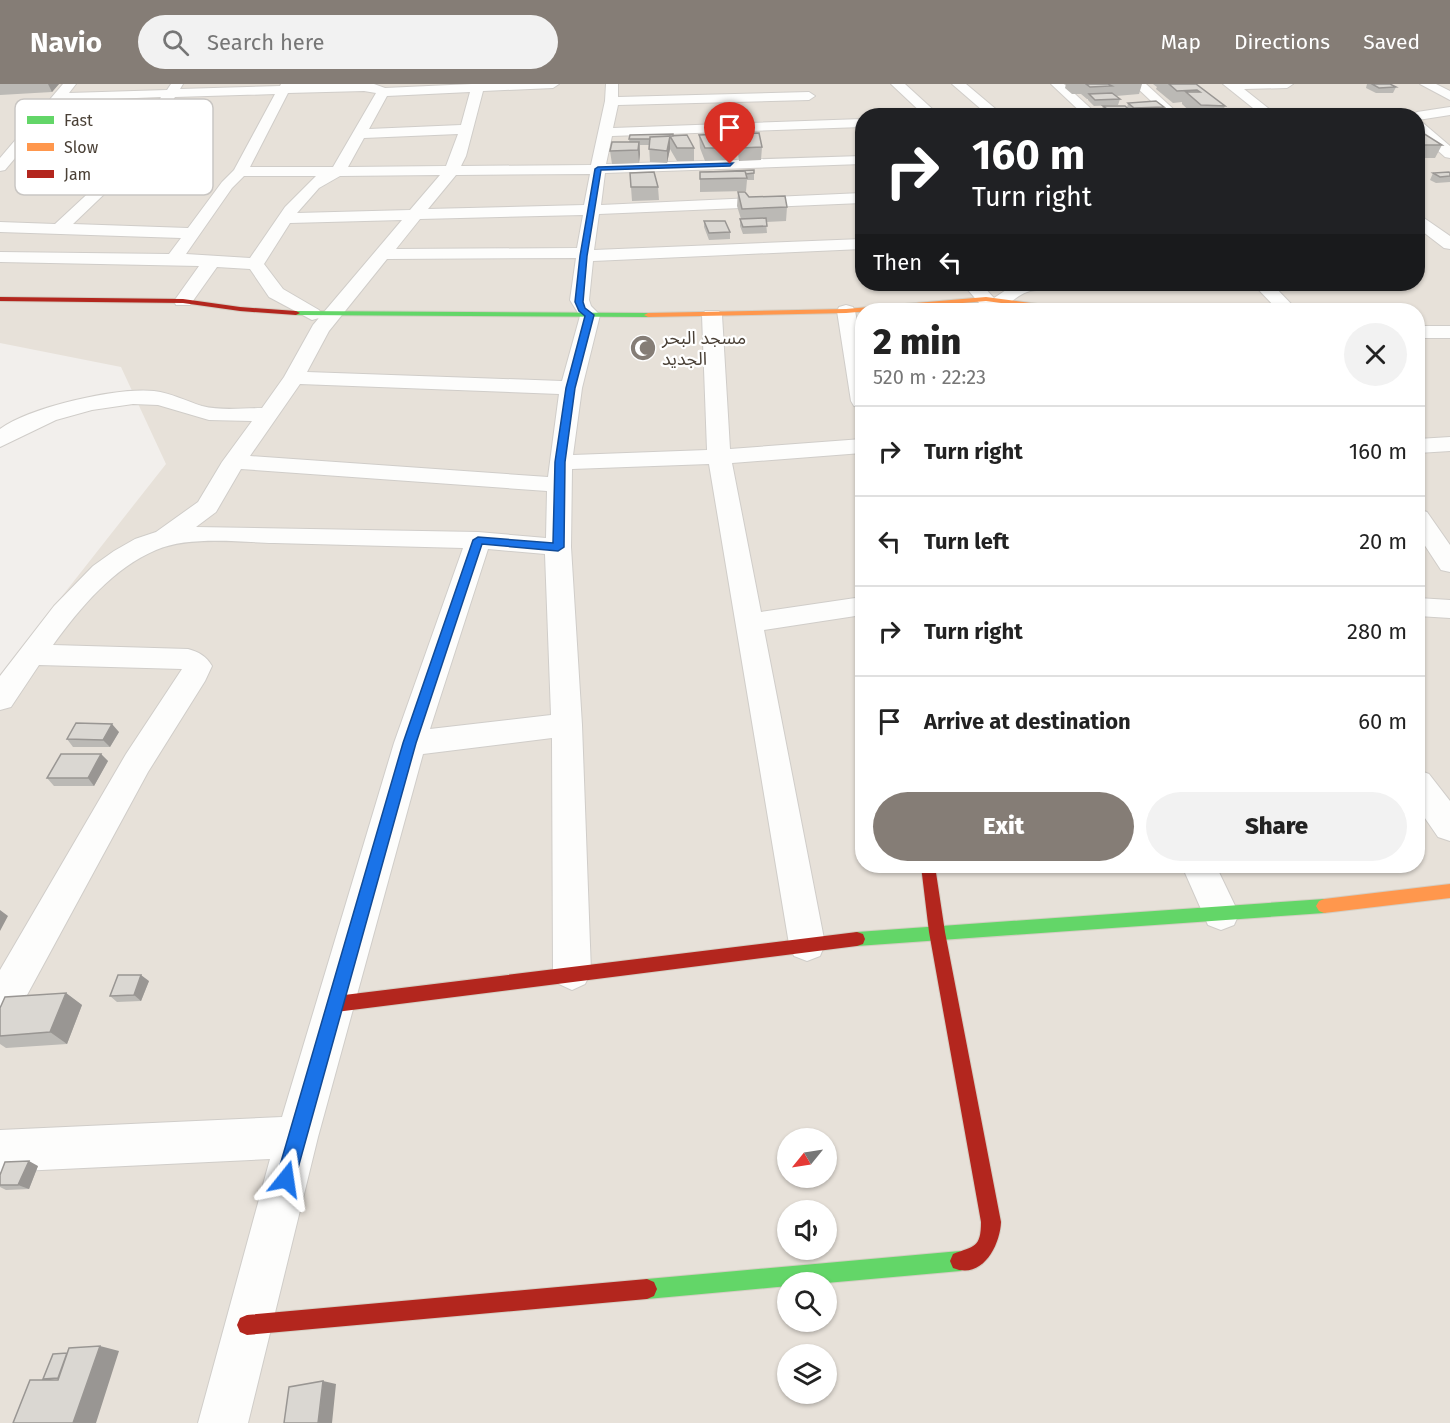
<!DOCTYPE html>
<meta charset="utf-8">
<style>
:root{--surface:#fff;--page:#f2f2f2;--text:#222;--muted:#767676;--line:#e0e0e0;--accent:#857d76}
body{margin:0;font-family:"Fira Sans","Noto Sans Arabic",sans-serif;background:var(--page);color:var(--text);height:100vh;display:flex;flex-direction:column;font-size:22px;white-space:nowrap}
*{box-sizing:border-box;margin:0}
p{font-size:20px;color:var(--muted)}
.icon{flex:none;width:33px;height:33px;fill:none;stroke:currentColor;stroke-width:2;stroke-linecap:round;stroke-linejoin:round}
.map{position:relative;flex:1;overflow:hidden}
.panel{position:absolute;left:855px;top:219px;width:570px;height:570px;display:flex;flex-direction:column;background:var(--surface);border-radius:24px;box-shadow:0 2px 4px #0004}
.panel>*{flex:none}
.guide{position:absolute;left:855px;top:24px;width:570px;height:183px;border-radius:24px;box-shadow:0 2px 4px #0004;background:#202124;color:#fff;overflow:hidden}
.needle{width:39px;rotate:240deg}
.tools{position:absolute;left:777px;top:1044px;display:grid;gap:12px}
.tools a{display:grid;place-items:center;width:60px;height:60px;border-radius:50%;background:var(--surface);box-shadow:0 2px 4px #0004;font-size:30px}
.pin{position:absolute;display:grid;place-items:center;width:51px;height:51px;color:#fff;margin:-62px -26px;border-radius:50% 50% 50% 0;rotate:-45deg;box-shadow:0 0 6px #0007}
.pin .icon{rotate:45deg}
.me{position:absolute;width:66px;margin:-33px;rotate:15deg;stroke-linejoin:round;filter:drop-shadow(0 0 4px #0008)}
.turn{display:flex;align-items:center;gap:21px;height:126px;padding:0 18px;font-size:27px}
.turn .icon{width:78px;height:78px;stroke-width:2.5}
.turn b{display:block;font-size:42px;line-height:51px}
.then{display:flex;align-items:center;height:57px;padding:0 18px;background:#0003;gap:12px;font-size:22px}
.round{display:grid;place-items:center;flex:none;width:63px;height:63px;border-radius:32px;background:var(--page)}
.summary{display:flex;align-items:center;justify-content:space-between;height:102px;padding:0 18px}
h1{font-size:36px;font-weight:800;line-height:45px}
.button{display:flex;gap:12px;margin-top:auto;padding:12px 18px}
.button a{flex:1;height:69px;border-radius:36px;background:var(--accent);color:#fff;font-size:24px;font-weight:800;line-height:69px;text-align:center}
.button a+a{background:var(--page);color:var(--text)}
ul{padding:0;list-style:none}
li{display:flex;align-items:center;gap:18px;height:90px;padding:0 18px;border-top:2px solid var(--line)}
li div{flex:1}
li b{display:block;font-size:22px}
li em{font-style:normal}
header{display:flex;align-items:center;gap:36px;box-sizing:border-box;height:84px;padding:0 30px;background:var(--accent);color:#fff}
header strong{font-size:28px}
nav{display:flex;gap:33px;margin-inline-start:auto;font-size:21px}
.search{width:420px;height:54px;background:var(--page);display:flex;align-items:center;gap:15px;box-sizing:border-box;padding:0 21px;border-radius:33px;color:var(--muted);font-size:22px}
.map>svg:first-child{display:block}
.residential{fill:#e7e1d9;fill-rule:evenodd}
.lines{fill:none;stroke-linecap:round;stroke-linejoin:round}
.street-casing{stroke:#d0cdc9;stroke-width:2}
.fast-casing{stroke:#d4cec3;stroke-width:2}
.slow-casing{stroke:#d4cec3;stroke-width:2}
.jam-casing{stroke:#d4cec3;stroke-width:2}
.street{fill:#fdfdfc;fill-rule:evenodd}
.fast{fill:#63d668;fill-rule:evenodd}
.slow{fill:#ff974d;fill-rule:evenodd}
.jam{fill:#b3261e;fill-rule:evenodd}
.wall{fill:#bbb9b5}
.shaded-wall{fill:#999693}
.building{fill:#dad7d2;stroke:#999693;stroke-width:1.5}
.route{fill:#1a73e8;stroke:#114b97;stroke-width:1.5}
.labels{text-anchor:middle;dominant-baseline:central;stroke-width:4.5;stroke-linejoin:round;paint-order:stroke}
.far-poi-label{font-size:18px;fill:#4a4036;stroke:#fff;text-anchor:start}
.key{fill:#fff;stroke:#c9c6c3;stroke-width:1.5}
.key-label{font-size:16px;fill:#4a4036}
</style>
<header>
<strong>Navio</strong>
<div class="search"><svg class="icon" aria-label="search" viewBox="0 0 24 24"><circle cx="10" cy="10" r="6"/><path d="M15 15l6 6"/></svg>Search here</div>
<nav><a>Map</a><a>Directions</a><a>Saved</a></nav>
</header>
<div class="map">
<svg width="1450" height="1339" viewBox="0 0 1450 1339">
<rect width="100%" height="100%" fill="#f2efec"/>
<path class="residential" d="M0,0h1450v1339h-1450v-748l166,-211 -45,-97 -121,-24zM862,32h556v168h-556zM862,226h556v556h-556zM788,1054h38v40h-38zM788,1126h38v40h-38zM788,1198h38v40h-38zM788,1270h38v40h-38z"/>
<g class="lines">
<g class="street-casing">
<path id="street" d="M63,0h13l-7,9 98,-3 4,-6h12l-3,5 100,-3 1,-2h93l11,4 87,-4h87l-6,4 -70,3 -17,65 -5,10 130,-1 14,-64 1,-17h12v13l191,-5 6,4 -6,4 -191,5 -5,23 249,-9v8l-250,9 -6,28 256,-8v8l-257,9 -4,32 261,-12v10l-263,11 -5,36 268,-11v10l-269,12 -4,39 2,6 9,9 -18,73 -9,67 134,-5 -5,-135 3,-4h14l3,4 8,134 132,-10v14l-130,10 29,149 101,-15v18l-98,15 61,314 -5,12 -13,5 -13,-5 -5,-12 -80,-480 -137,5 -1,78 11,178 9,247 -6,12 -13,6 -13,-6 -6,-12 -1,-234 -129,16 -105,383 -70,286h-50l72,-264 -270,13v-42l282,-13 112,-374 69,-195c-63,-2 -126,-3 -189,-5 -35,-1 -86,-7 -118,7 -43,18 -76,58 -103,95l135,4c11,3 18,7 24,17l-7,15 -57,91 -134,247 -14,5v-54l126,-216 56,-85 -143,-4 -28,42 -11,3v-34l54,-70 39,-40 21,-15 21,-12 21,-7 42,-30 24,-40 30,-41 -43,-1 -51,-15 -25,-1 -41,6 -36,10 -56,27v-18c30,-22 117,-42 154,-38 17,2 32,10 48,15 19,5 41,2 60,2l22,-31 29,-52 89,-105 -112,3 -26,41 19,25 36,21 3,4 -3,4 -7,2 -43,-23 -19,-28 -33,-2 -27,38h-14l-2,-4 25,-35 -199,-4v-10l169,2 12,-16 -181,-6v-10l55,2 55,-51 51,-76 -98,4 -58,69 -5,1v-13zM364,7l12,2 -43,74h-83l38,-74zM470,8l-9,33 -92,4 18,-33zM275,10l-41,76 -12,12 -34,46 -115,-4 47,-45 55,-82zM458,50l-12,32 -98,1 16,-29zM590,90l-6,31 -156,4 28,-34zM440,91l-30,35 -113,3 22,-25 21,-12zM244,92h72l-31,31 -35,51 -64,-4 46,-66zM583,131l-6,33 -181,1 24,-30zM576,174l-6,42 10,16 -18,65 -255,-9 22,-41 58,-72zM300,300l259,10 -11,83 -298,-21zM241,385l306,22 -1,47 -68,-6 -282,-5 20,-15zM488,465l57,5 6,161 -121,14z
M891,0h14l35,32h-15z
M952,0h14l38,32h-15z
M1051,0h13l35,32h-14z
M1133,0h13l35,32h-14z
M1223,0h70l-6,4 -43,1 34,27h-15z
M1420,0h16l14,7v9z
M1450,23v8l-32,5v-4h-7l6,-4z
M1418,38l5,1 27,23v12l-5,-1 -27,-24z
M1418,132l6,2 26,18v13l-6,-1 -26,-20z
M963,200h18l13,14 21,-14h48l-3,4c-10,3 -23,0 -33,4 -10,3 -15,12 -26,13l3,5h-19z
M1253,200h19l25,26h-19z
M846,221l7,2 2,4 7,37v59l-8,-1 -3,-5 -14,-90 2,-4z
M1418,242h32v12h-32z
M1450,353v14l-32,2v-14z
M1418,425l9,3 23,33v27l-9,-2 -23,-35z
M1418,514l32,2v18l-32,-2z
M1418,686l11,4 21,27v40l-12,-4 -20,-29z
M1182,782h34l23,48 -5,11 -13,5 -13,-5z"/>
</g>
<g class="fast-casing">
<path id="fast" d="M293,227l355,2 4,2 -4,2 -352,-2 -4,-2z
M1324,815l5,2 3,5 -3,5 -5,2 -467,33 -6,-2 -2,-5 2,-5 6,-2z
M960,1167l7,3 3,7 -3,7 -7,3 -134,12 -38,-1v4l-141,13 -7,-3 -3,-7 3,-7 7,-3z"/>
</g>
<g class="slow-casing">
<path id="slow" d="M986,213l81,11 4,2h-18l-67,-9 -140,12 -198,4 -4,-2 4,-2 198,-4z
M1450,800v14l-126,15 -5,-2 -3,-5 3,-5 5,-2z"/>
</g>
<g class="jam-casing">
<path id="jam" d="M0,213l183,2 57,8 56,4 4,2 -4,2 -56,-4 -57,-8 -183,-2z
M921,782h14l10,66 56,290c-1,24 -19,58 -48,46l-3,-7 3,-7c21,-8 28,-6 28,-32l-52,-290z
M857,848l6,2 2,5 -2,5 -6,2 -521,66 -6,-2 -2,-6 2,-6 6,-2z
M647,1195l7,3 3,7 -3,7 -7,3 -400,36 -7,-3 -3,-7 3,-7 7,-3z"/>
</g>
<use href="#street" class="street"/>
<use href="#fast" class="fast"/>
<use href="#slow" class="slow"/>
<use href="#jam" class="jam"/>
</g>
<path class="wall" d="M0,0h59l-7,8 -52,3z
M1066,0h76l-3,10 -23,2 4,3 -2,6 -24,1 -6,-6v-1h-1l-6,-5h-9l-7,-6z
M1153,0h43l29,22 -4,10h-26l-13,-12v-2l-9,1 -17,-14 1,-2z
M1367,0h23l6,3 -3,6h-17l-10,-5z
M1128,19l36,4 -2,6 -29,1v2h-28l-4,-3 2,-7 24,2z
M1418,49l24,12 -7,13h-17z
M737,50l25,13 -1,13 -22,1 -2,-14z
M630,51l43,1 21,12v13h-17l-7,-12 -3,14 -17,-1 -1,-17h-9v9l-1,9 -27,1 -2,-13 19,-9z
M699,51l28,13v12l-22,1 -5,-13z
M700,88l54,1v7h-7l-1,11 -46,1z
M630,89l28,14 1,13 -27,1z
M1433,89h17v9l-14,1 -6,-3z
M738,108l11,5 38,10 -1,14 -20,1 1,11 -24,1 -3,-8v-7h1l-4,-13z
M704,137l26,11v7l-21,1 -5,-13z
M119,648l-9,15h-37l-6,-8z
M101,670l7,7 -14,25h-40l-7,-8z
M149,897l-8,20 -24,1 -7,-6z
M66,909l16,12 -15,39 -61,4 -6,-4v-36z
M38,1082l-9,23 -23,1 -6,-3v-12z"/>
<path class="shaded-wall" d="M48,0h11l-7,8z
M670,52v13l-3,14v-12z
M639,58l1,12 -1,9 -1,-13z
M112,640l7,8 -9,15 -7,-7z
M101,670l7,7 -14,25 -6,-8z
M0,826l8,6 -8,15z
M141,891l8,6 -8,20 -7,-6z
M66,909l16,12 -15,39 -17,-12z
M29,1077l9,5 -9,23 -11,-4z
M100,1262l19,5 -23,72h-23z
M323,1297l13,3 -4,39h-14z"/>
<path class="building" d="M1086,0h22l4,2 -22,1z
M1169,0h27l29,22 -24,-1 -15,-13h14l-3,-2 -20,1z
M1372,0h18l6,3 -17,1z
M1112,9l8,6 -25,1 -6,-6z
M1156,17l8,6 -30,1 -6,-5z
M1103,22h22l8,7 -19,1z
M1257,30l3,2 -33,-1z
M1386,30l2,2 -19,-1z
M759,49l3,14 -23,1 -2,-14z
M1418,49h5l19,12h-21l-3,-2z
M673,50v2l-23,1v2h-21l1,-4z
M722,50l5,14h-22l-6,-13z
M687,51l7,13h-17l-7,-12 -3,15 -18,-2 1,-12z
M612,58h27l-1,8 -28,1z
M754,86v3l-8,1 -1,-3 -38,1z
M745,87l2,7 -47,1v-7z
M654,88l4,15h-27l-1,-14z
M1449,88l1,1v3l-10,1 -7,-4z
M738,108h7l4,5 36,-1 2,11 -45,2z
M766,134l1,8 -24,1 -3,-8z
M704,137h21l5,11 -21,1z
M76,639l36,1 -9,16 -36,-1z
M61,670h40l-13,24h-41z
M118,891h23l-7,20 -24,1z
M66,909l-16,39 -50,4v-28l5,-11z
M29,1077l-11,24h-18v-10l5,-13z
M100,1262l-27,77h-60l17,-43h28l11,-32z
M67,1269l-9,25 -15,1 10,-25z
M323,1297l-5,42h-34l5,-36z"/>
<path class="route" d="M733,79l-3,3 -129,4 -14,86 -4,46 2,6 9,7 -19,73 -10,74 -1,85 -6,4 -76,-7 -66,199 -121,436 -3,7 -6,2 -7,-2 -3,-7 127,-436 70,-203 5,-3 75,6 2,-81 11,-74 19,-72 -6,-5 -4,-9 5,-46 15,-87 3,-2z"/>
<defs>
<g id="mosque-disc" transform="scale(1.35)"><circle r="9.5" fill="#857d76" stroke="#fff"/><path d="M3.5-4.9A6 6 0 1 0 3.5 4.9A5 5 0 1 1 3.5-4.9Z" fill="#fff"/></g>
</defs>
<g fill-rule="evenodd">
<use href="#mosque-disc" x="643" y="264"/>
</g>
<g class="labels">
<g class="far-poi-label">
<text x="662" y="254">مسجد البحر<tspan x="662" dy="21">الجديد</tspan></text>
</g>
</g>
<rect x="15" y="15" width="198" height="96" rx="9" class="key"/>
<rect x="27" y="32" width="27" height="8" fill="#63d668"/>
<rect x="27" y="59" width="27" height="8" fill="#ff974d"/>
<rect x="27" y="86" width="27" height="8" fill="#b3261e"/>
<g class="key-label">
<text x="64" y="42">Fast</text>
<text x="64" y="69">Slow</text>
<text x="64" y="96">Jam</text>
</g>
</svg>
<div class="tools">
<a><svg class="needle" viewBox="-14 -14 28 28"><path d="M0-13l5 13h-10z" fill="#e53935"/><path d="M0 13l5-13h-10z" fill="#767676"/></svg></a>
<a><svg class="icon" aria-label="sound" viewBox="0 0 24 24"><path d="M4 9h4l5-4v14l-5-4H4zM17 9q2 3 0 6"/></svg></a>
<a><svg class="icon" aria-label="search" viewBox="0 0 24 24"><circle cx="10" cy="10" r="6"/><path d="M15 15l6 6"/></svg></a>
<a><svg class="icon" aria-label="layers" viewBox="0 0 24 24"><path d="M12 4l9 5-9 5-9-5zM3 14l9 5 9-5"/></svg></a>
</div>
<div class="pin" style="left:730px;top:80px;background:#d93025"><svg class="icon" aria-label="arrive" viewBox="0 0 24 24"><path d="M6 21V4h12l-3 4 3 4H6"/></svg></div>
<svg class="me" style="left:286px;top:1095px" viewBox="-20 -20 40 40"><path d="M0-17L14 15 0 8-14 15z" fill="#1a73e8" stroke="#fff" stroke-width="4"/></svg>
<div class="guide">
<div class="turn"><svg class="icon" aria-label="right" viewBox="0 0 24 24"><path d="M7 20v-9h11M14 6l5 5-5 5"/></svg><div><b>160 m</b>Turn right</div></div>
<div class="then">Then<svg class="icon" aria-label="left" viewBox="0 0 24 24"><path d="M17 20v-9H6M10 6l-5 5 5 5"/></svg></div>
</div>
<section class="panel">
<div class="summary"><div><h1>2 min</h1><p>520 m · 22:23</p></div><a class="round"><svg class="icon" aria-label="close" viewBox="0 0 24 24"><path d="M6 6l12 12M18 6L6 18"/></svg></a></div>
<ul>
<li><svg class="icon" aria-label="right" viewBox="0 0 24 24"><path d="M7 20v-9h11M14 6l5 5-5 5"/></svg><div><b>Turn right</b></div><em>160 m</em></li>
<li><svg class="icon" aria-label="left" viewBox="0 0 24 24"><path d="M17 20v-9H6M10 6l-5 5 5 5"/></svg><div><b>Turn left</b></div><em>20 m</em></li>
<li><svg class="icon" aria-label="right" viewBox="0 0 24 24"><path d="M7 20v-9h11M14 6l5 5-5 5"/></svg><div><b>Turn right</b></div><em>280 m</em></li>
<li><svg class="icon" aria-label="arrive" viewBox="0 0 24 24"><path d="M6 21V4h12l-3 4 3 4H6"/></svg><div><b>Arrive at destination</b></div><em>60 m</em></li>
</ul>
<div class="button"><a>Exit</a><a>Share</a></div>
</section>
</div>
